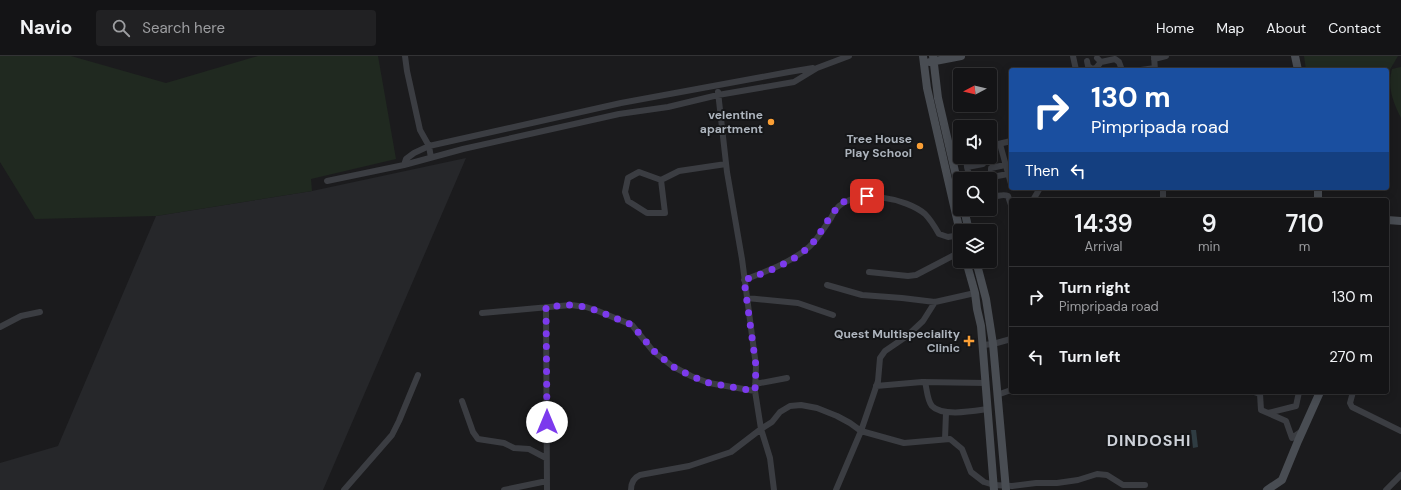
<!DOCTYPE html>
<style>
:root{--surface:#141416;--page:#212123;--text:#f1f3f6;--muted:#9d9ea1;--line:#333335}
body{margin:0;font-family:"DM Sans",sans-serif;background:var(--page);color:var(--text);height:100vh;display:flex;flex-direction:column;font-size:15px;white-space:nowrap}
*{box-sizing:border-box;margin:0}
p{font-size:13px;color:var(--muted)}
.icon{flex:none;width:22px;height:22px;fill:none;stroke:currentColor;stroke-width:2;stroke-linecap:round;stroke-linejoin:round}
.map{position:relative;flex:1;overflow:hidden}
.panel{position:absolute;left:1009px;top:142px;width:380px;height:196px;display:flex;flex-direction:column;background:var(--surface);border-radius:4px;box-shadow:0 2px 10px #0003,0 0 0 1px var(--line)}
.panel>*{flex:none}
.guide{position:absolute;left:1009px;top:12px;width:380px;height:122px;border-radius:4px;box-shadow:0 2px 10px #0003,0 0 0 1px var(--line);background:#1a4fa0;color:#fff;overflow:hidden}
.needle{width:26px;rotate:263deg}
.controls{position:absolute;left:953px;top:12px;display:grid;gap:8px}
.controls a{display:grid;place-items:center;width:44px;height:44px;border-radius:4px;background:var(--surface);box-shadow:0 2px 10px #0003,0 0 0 1px var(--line);font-size:20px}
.pin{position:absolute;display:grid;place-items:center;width:34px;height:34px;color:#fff;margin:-17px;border-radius:8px;box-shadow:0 2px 6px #0006}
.me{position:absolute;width:44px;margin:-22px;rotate:0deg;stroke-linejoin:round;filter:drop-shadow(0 0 3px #0008)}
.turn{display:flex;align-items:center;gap:14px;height:84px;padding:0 16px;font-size:18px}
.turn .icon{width:52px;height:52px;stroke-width:2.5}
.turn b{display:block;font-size:28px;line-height:34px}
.then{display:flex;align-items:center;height:38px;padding:0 16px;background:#0003;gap:8px;font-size:15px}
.eta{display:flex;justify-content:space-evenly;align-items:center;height:68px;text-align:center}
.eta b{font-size:24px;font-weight:600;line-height:28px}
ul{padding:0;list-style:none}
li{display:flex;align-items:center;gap:12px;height:60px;padding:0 16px;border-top:1px solid var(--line)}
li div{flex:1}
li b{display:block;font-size:15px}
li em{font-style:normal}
header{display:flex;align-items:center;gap:24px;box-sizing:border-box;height:56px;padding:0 20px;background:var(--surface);border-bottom:1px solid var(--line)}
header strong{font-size:19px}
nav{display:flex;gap:22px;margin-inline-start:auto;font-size:14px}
.search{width:280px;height:36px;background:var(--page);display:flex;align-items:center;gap:10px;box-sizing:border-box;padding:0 14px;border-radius:4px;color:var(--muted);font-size:15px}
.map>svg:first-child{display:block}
.built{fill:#26272a}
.green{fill:#202920}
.water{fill:#2f3c42}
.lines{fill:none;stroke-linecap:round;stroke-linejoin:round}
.street{stroke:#3b3d42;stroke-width:6}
.secondary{stroke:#494d53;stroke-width:8}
.route{stroke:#7c3aed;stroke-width:7;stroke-dasharray:0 12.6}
.poi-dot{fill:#fb9f35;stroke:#151618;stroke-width:1.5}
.labels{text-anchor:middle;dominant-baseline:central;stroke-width:4;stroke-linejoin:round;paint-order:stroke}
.poi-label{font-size:12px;font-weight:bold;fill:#adb4bd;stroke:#151618;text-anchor:end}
.district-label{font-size:16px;font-weight:bold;letter-spacing:1px;fill:#ced2d9;stroke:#151618}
</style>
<header>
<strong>Navio</strong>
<div class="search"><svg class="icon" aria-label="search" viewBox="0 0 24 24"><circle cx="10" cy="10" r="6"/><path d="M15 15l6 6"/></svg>Search here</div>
<nav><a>Home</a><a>Map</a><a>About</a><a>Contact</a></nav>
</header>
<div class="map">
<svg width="1401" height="434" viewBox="0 0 1401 434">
<rect width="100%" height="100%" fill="#1b1b1d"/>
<path class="built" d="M466,102l-143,332h-323v-27l58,-17 98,-230 156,-25z"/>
<path class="green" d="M0,0h71l95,27 92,-27h120l18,103 -85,20 1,12 -156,25 -121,3 -35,-57z
M1304,0h94l-10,17 2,25 -3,1v-29h-81z
M1401,11v51c-8,-16 -14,-31 -9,-49z"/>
<path class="water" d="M1191,374h5l2,17 -5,1z"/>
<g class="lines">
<path class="street" d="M405,0l2,15 13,59 9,16 2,12
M1073,0l3,14
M1154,0l1,14
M1097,2l4,4 14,-3 4,3 3,8
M1154,3l12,-3
M1087,5l1,5 4,3 4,-1 5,-6
M1141,14l14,-2
M718,36l9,80 15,87 14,107 -1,25 6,38 9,29 4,32
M1000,88l11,40
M990,90l21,-5
M952,99l8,-2
M966,101l1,10
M404,109l2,-6 8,-6 15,-7 192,-43 168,-31 24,-4
M1005,109l-14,3v8l1,1 16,-3
M970,123l-3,-12 16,-3 -1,-7
M661,124l-22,-8 -11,6 -3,14 3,9 19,12h18l-4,-33 18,-9 47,-7
M327,125l77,-16 59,-16 156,-35 49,-7 50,-12 76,-13 23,-14 32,-12
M1163,132v12
M990,138v2c6,2 12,-3 18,0l3,9
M1033,144l7,-12
M869,216l39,4 8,-1 44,-23
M744,224c23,-9 46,-17 65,-33 9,-8 15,-19 22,-29 2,-4 5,-9 8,-12 20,-17 67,-8 86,8 6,6 10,13 14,20l9,3 12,-2
M827,229l35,10 40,3 33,4 40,-9
M747,242l51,5 35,12
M546,251l1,183
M482,257l89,-8 15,2 12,4 34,14 21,26 19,15 19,10 18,7 46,8
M0,271l21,-11 19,-4
M983,289l10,-1 18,-5
M925,326c2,7 2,18 7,24 10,11 42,5 56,3
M755,328l32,-6
M876,330l46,-4 64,1
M1254,336l6,2 1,16 25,11 6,17 10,-7
M1353,336l-3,11 2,4 49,24
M997,339l14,-5
M462,345l11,31 5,7 26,4 10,5 15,1 17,9
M1268,357l28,-7 3,-14
M945,383l1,-26
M344,434l48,-55 7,-14 19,-46
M504,434l43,-9
M631,434c0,-7 2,-12 9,-15l49,-9 42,-14 30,-23 11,-7 8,-10 10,-6 11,-1 16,3 20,8 13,7 11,8 43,12 46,-4 12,10 9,23 13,10 10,3 18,1 24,-3h21l21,-3 19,-6 10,1 16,10h22
M836,434l25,-59 12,-35 5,-15 2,-23 5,-7 22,-15 16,-15 12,-19
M1386,434l15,-15"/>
<path class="secondary" d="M923,0l4,32 33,144
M933,0l5,42 22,95
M1295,0l3,14
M930,6l31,-6
M1318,144v-12
M964,153l5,22
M1387,164l14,1
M966,205l9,32 2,16 4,17 13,164
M976,205l10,38 7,45 13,146
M1267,434l15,-10 16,-39 22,-49"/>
</g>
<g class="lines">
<path class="route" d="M547,366l-1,-115 25,-2 15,2 12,4 34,14 22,26 18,15 19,10 18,7 46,8 1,-25 -12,-86c23,-8 48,-17 66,-34 12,-12 23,-41 39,-47 6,-1 12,-2 18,-3"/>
</g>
<g class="poi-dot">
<circle cx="771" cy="66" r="4"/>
<circle cx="920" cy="90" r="4"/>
<path d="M967 279h4v4h4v4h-4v4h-4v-4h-4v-4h4z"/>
</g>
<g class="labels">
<g class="poi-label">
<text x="763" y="59">velentine<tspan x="763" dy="14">apartment</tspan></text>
<text x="912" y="83">Tree House<tspan x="912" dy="14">Play School</tspan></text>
<text x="960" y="278">Quest Multispeciality<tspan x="960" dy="14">Clinic</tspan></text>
</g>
<g class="district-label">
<text x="1149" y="384">DINDOSHI</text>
</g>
</g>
</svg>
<div class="controls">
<a><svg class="needle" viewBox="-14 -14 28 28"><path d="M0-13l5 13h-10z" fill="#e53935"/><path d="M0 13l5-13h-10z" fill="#9d9ea1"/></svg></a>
<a><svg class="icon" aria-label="sound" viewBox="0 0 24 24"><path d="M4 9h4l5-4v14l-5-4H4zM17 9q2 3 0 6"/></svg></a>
<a><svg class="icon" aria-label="search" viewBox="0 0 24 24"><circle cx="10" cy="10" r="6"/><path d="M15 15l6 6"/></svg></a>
<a><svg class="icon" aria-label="layers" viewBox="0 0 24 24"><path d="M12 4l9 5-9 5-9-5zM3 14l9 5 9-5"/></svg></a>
</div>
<div class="pin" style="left:867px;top:140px;background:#d93025"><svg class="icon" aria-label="arrive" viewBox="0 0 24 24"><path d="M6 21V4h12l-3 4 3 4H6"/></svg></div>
<svg class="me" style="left:547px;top:366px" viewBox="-20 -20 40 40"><circle r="19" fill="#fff"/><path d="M0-13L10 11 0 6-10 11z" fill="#7c3aed"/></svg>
<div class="guide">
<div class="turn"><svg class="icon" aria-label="right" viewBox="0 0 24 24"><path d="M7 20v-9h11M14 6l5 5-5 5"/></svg><div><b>130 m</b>Pimpripada road</div></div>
<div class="then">Then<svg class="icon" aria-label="left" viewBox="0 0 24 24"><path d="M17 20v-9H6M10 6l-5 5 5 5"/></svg></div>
</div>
<section class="panel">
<div class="eta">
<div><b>14:39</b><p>Arrival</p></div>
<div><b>9</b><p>min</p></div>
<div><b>710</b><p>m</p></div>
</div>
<ul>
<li><svg class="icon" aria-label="right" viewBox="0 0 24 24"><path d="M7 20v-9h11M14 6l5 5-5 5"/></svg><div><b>Turn right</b><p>Pimpripada road</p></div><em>130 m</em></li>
<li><svg class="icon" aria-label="left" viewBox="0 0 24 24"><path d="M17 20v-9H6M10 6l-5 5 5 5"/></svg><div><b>Turn left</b></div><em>270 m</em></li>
</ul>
</section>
</div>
